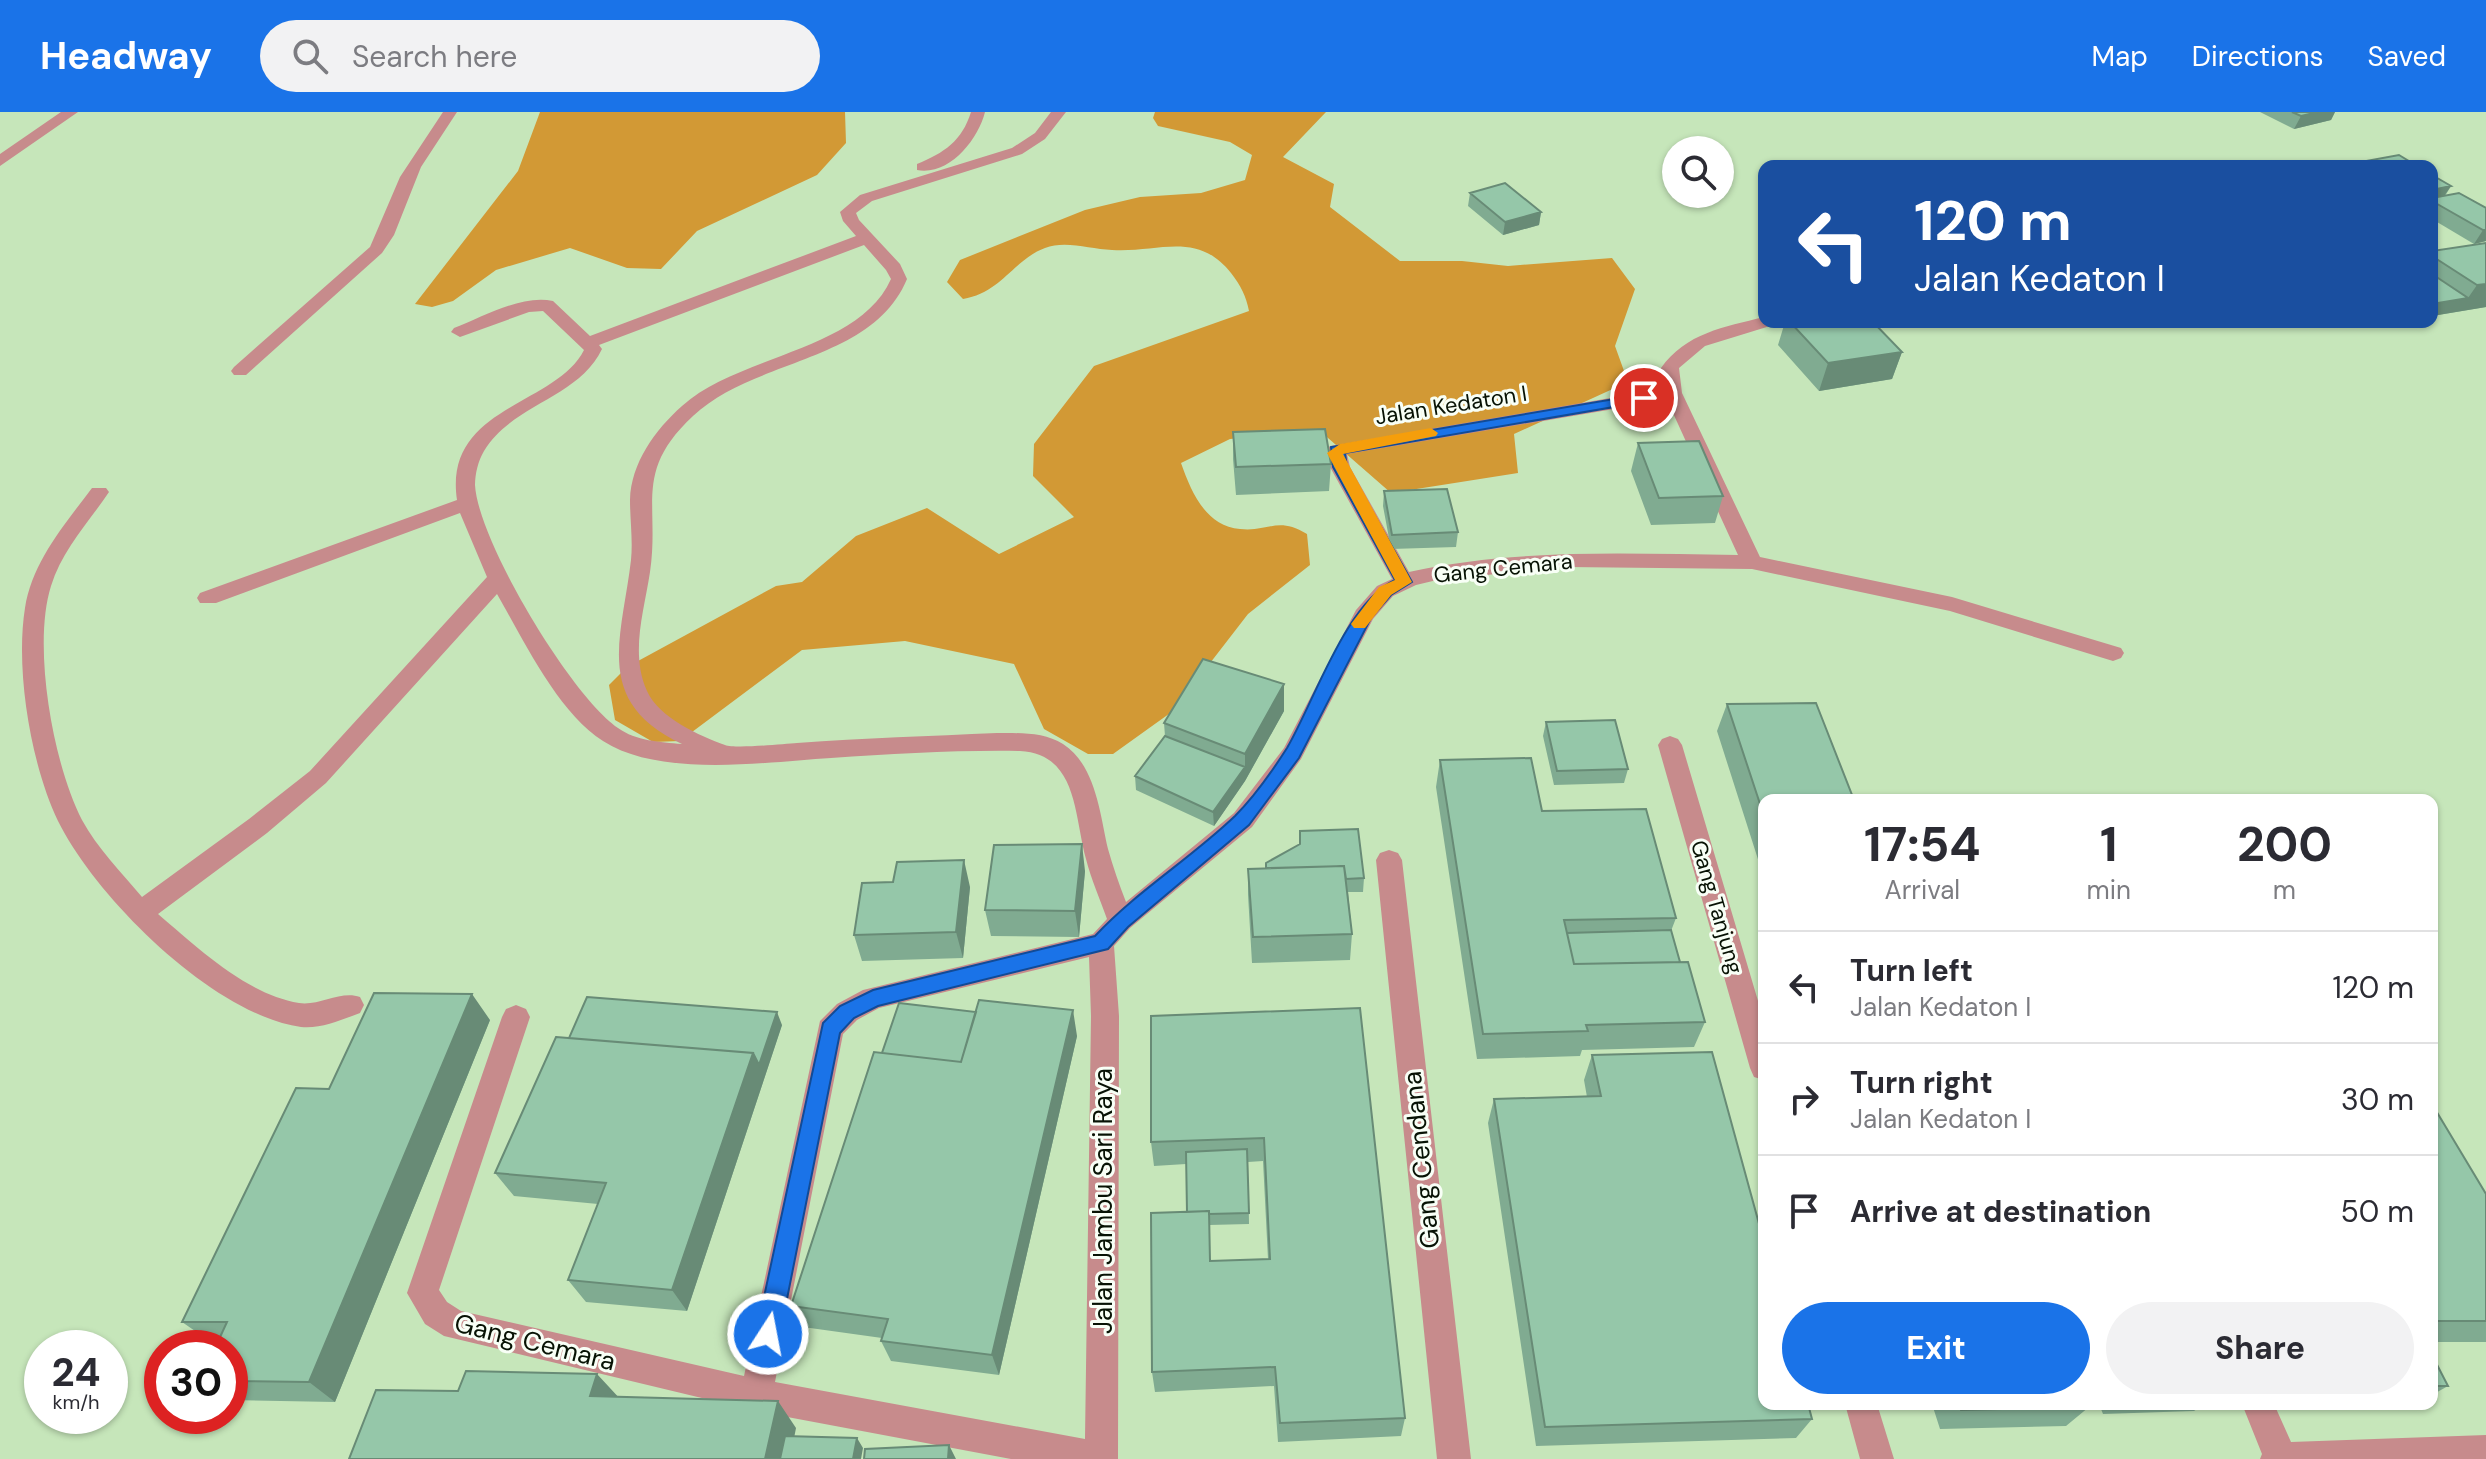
<!DOCTYPE html>
<style>
:root{--surface:#fff;--page:#f2f2f3;--text:#2b2b33;--muted:#7c7c81;--line:#e1e1e2;--accent:#1a73e8}
body{margin:0;font-family:"DM Sans",sans-serif;background:var(--page);color:var(--text);height:100vh;display:flex;flex-direction:column;font-size:30px;white-space:nowrap}
*{box-sizing:border-box;margin:0}
p{font-size:26px;color:var(--muted)}
.icon{flex:none;width:44px;height:44px;fill:none;stroke:currentColor;stroke-width:2;stroke-linecap:round;stroke-linejoin:round}
.map{position:relative;flex:1;overflow:hidden}
.details{position:absolute;left:1758px;top:682px;width:680px;height:616px;display:flex;flex-direction:column;background:var(--surface);border-radius:16px;box-shadow:0 2px 6px #0004}
.details>*{flex:none}
.guide{position:absolute;left:1758px;top:48px;width:680px;height:168px;border-radius:16px;box-shadow:0 2px 6px #0004;background:#1a4fa0;color:#fff;overflow:hidden}
.controls{position:absolute;left:1662px;top:24px;display:grid;gap:16px}
.controls a{display:grid;place-items:center;width:72px;height:72px;border-radius:50%;background:var(--surface);box-shadow:0 2px 6px #0004;font-size:40px}
.speed{position:absolute;left:24px;top:1218px;display:flex;gap:16px;font-size:40px;font-weight:700;text-align:center}
.speed>*{display:grid;place-content:center;width:104px;height:104px;border-radius:50%;background:var(--surface);box-shadow:0 2px 6px #0004;line-height:1}
.speed small{font-size:20px;font-weight:400}
.speed .limit{border:12px solid #d22;background:#fff;color:#111}
.pin{position:absolute;display:grid;place-items:center;width:68px;height:68px;color:#fff;margin:-34px;border:4px solid #fff;border-radius:50%;box-shadow:0 2px 8px #0007}
.me{position:absolute;width:88px;margin:-44px;rotate:11deg;stroke-linejoin:round;filter:drop-shadow(0 0 6px #0008)}
.turn{display:flex;align-items:center;gap:28px;height:168px;padding:0 24px;font-size:36px}
.turn .icon{width:104px;height:104px;stroke-width:2.5}
.turn b{display:block;font-size:56px;line-height:68px}
.eta{display:flex;justify-content:space-evenly;align-items:center;height:136px;text-align:center}
.eta b{font-size:48px;font-weight:700;line-height:56px}
.button{display:flex;gap:16px;margin-top:auto;padding:16px 24px}
.button a{flex:1;height:92px;border-radius:48px;background:var(--accent);color:#fff;font-size:32px;font-weight:700;line-height:92px;text-align:center}
.button a+a{background:var(--page);color:var(--text)}
ul{padding:0;list-style:none}
li{display:flex;align-items:center;gap:24px;height:112px;padding:0 24px;border-top:2px solid var(--line)}
li div{flex:1}
li b{display:block;font-size:30px}
li em{font-style:normal}
header{display:flex;align-items:center;gap:48px;box-sizing:border-box;height:112px;padding:0 40px;background:var(--accent);color:#fff}
header strong{font-size:38px}
nav{display:flex;gap:44px;margin-inline-start:auto;font-size:28px}
.search{width:560px;height:72px;background:var(--page);display:flex;align-items:center;gap:20px;box-sizing:border-box;padding:0 28px;border-radius:44px;color:var(--muted);font-size:30px}
.map>svg:first-child{display:block}
.forest{fill:#d29935}
.lines{fill:none;stroke-linecap:round;stroke-linejoin:round}
.minor{fill:#c78b8c;fill-rule:evenodd}
.wall{fill:#80ab91;fill-rule:evenodd}
.shaded-wall{fill:#688b76}
.building{fill:#95c7a9;stroke:#688b76;stroke-width:2}
.route{fill:#1a73e8;stroke:#114b97;stroke-width:2}
.slow{fill:#f59e0b}
.labels{text-anchor:middle;dominant-baseline:central;stroke-width:6;stroke-linejoin:round;paint-order:stroke}
.street-label{font-size:22px;fill:#071204;stroke:#f8fff6}
.near-street-label{font-size:26px;fill:#071204;stroke:#f8fff6}
</style>
<header>
<strong>Headway</strong>
<div class="search"><svg class="icon" aria-label="search" viewBox="0 0 24 24"><circle cx="10" cy="10" r="6"/><path d="M15 15l6 6"/></svg>Search here</div>
<nav><a>Map</a><a>Directions</a><a>Saved</a></nav>
</header>
<div class="map">
<svg width="2486" height="1347" viewBox="0 0 2486 1347">
<rect width="100%" height="100%" fill="#c6e6ba"/>
<path class="forest" d="M540,0h305l1,31 -29,32 -120,56 -36,38 -34,-1 -57,-20 -74,22 -43,31 -21,6 -17,-3 103,-133z
M1155,0h171l-43,45 51,27 -4,23 70,54h62l46,5 104,-8 23,31 -20,57 13,36 -114,52 4,39 -127,20 -71,-62 -90,8 -49,24c10,28 24,63 59,66 30,3 37,-13 67,5l3,31 -62,49 -75,97 -60,43h-25l-44,-25 -30,-65 -109,-23 -103,9 -122,91 -27,1 -38,-22 -6,-35 18,-18 149,-81 26,-4 54,-46 71,-28 72,46 75,-37 -41,-41 1,-32 60,-78 155,-55c-3,-15 -8,-25 -18,-38 -34,-43 -73,-20 -119,-23 -22,-1 -47,-10 -67,-2 -32,12 -43,44 -82,51l-16,-17 13,-22 125,-50 55,-13 61,-4 44,-13 7,-25 -22,-13 -72,-16 -5,-8z"/>
<g class="lines">
<path class="minor" d="M61,0h17l-78,54v-12z
M443,0h14l-36,55 -27,68 -12,18 -136,122h-12l-3,-4 3,-4 136,-120 30,-70z
M971,0h14c-7,28 -36,64 -68,58v-6c27,-11 45,-23 54,-52z
M1051,0h15l-21,27 -23,15 -150,47 -16,12 3,7 41,44 7,15c-35,84 -153,79 -214,137 -60,56 -33,88 -43,156 -6,40 -20,81 -3,119 12,27 53,45 78,54 10,4 58,-1 72,-2 67,-5 133,-7 200,-10 22,0 47,-1 66,11 33,21 37,71 45,105 5,18 11,35 18,53l108,-89 50,-65 72,-138 21,-24 15,-7 -62,-112 -3,-17 3,-4 333,-57 -2,-21c25,-35 63,-41 103,-51v5h9l-3,4 -65,20 -26,22 3,25 78,164 192,40 169,51 3,5 -3,5 -8,3 -163,-50 -198,-42 -185,-2 -130,13 -21,5 -23,11 -20,23 -72,140 -49,68 -122,101 -16,18 5,70 -1,443h-107l-255,-48 -312,-75 -19,-12 -18,-31 95,-276 4,-8 10,-4 10,4 4,8 -91,273 8,12 14,9 283,65 76,-355 17,-17 26,-14 230,-56 14,-15c-7,-20 -16,-40 -21,-60 -12,-43 -8,-105 -66,-108 -63,-1 -126,3 -189,7 -65,4 -171,20 -228,-17 -45,-28 -80,-102 -106,-147l-171,189 -59,50 -109,81c40,34 88,80 141,89 21,3 42,-13 61,-6l4,8 -4,8c-19,7 -39,16 -59,14 -87,-12 -205,-129 -243,-206 -27,-56 -43,-151 -33,-213 7,-46 40,-84 67,-120h14l3,4c-20,30 -47,58 -58,94 -19,60 2,178 31,234 15,28 40,53 60,77l107,-78 61,-48 177,-194 -27,-64 -244,90h-16l-3,-5 3,-5 257,-93c-14,-94 99,-94 127,-150l-41,-39 -14,1 -69,25 -9,-5 3,-4c29,-11 68,-34 99,-27l37,35 266,-100 -13,-15 -3,-9 20,-17 152,-47 23,-15zM864,133l22,25 5,9c-32,72 -153,76 -209,127 -27,24 -51,57 -52,94 0,20 3,40 1,60 -9,78 -39,142 51,184 -22,-2 -46,-3 -64,-16 -47,-32 -140,-187 -143,-243 0,-11 3,-24 9,-34 28,-47 95,-53 118,-102l-3,-4zM1667,288l71,155c-109,-1 -221,-7 -329,17l-59,-105 -3,-13zM1089,845l2,59 -6,423 -310,-57 68,-348 14,-14 22,-12z
M1670,624l8,3 4,6 82,276v59l-10,-3 -4,-9 -92,-323 4,-6z
M1389,738l9,3 4,7 69,599h-34l-61,-599 4,-7z
M1845,1292h32l17,55h-34z
M2242,1292h32l17,38 195,-7v24h-226l2,-5z"/>
</g>
<path class="wall" d="M2260,0h75l-4,8 -37,9z
M2432,63l19,11 -6,10 41,12v33l-12,3 -42,-25z
M1470,81l71,19 -2,13 -36,10 -35,-29z
M2486,131v64l-54,9v-65z
M1785,210h88l29,30 -10,27 -73,12 -41,-46z
M1233,320l98,32 -2,27 -93,4 -3,-36z
M1638,331l85,53 -8,27 -64,2 -20,-54z
M1384,379l74,41 -2,15 -65,2 -8,-43z
M1727,592l37,96v78l-47,-147z
M1284,599l-39,70 -31,45 -78,-36 -1,-14 30,-40 -1,-13z
M1546,610l82,47 -4,14 -70,2 -11,-49z
M1440,648l102,51 134,107 -5,13 9,31 25,60 -11,25 -112,3 -2,6 -103,3 -41,-272z
M1300,719l64,47 -1,14h-15l4,42 -2,26 -98,3 -4,-68v-26l17,-1 34,-23z
M1085,759l-6,66 -88,-1 -6,-26z
M970,775l-7,71 -101,3 -8,-26z
M1360,896l45,410 -4,18 -123,6 -4,-56 -119,6 -3,-20 35,-160 -1,-48 -32,2 -3,-24zM1263,1049l5,98 -58,2 -1,-36 40,-1 -1,-62z
M490,908l-155,382 -105,-2v-52l-12,-6h-7l-29,-20 147,-233z
M782,913l-95,286 -101,-9 -18,-22 30,-76 -84,-8 -19,-23 74,-135z
M1077,924l-78,339 -108,-14 -10,-20 1,-3 -79,-11 -12,-21 91,-253z
M1592,943l220,364 -16,19 -260,8 -48,-323 6,-24 93,-2 -3,-17z
M2432,992l54,90v148h-54z
M2432,1243l16,31 -16,9z
M1932,1292h156l1,3 -23,19 -126,3z
M2099,1292h105l-10,7 -91,3z
M2345,1292h72l-3,1 -68,1z"/>
<path class="shaded-wall" d="M2318,0h17l-4,8 -37,9 7,-13z
M2451,74l-9,13 -10,2v-11z
M1541,100l-2,13 -36,10 2,-13z
M2483,118h3v11l-12,3z
M2486,172v23l-54,9v-12l36,-6 9,-13z
M1902,240l-10,27 -73,12 9,-28z
M1284,572v27l-39,70v-27z
M1245,655v14l-31,45 -1,-14z
M1082,732l3,27 -6,66 -4,-26z
M964,748l6,27 -7,71 -7,-26z
M472,882l18,26 -155,382 -26,-20z
M1073,898l4,26 -78,339 -7,-20z
M777,900l5,13 -95,286 -15,-21 81,-237z
M597,1262l25,27 -32,-5z
M778,1289l18,27 -6,31h-25z
M857,1326l6,10 -2,11h-8z
M949,1333l7,14h-8z"/>
<path class="building" d="M2292,0h26l-17,4z
M2399,43l18,11h-44l-7,-5z
M2432,63l19,11 -19,4z
M1505,71l36,29 -36,10 -35,-29z
M2459,81l27,15v22h-3l-51,-29v-3z
M2486,131v41l-9,1 -45,-29v-5z
M2432,162l36,24 -36,6z
M1790,210h83l29,30 -74,11z
M1325,317l6,35 -95,3 -3,-35z
M1699,329l24,55 -64,2 -21,-55z
M1447,377l11,43 -66,3 -8,-44z
M1203,547l81,25 -39,70 -81,-31z
M1816,591l38,97h-90v16l-37,-112z
M1615,608l13,49 -71,2 -11,-49z
M1165,624l80,31 -32,45 -78,-36z
M1531,646l11,53 104,-2 30,109 -112,2 10,44 114,-2 17,60 -119,3 2,6 -105,3 -43,-274z
M1358,717l6,49 -18,1 -2,-13 -78,2v-5l34,-19v-13z
M1082,732l-7,67 -90,-1 9,-65z
M964,748l-8,72 -102,3 8,-52 31,-1 4,-20z
M1344,754l8,68 -99,3 -5,-68z
M1671,818l9,32 -106,2 -7,-31z
M374,881l98,1 -163,388 -79,-1v-33h-15l12,-26h-45l114,-234 33,1z
M587,885l190,15 -18,53 -6,-12 -184,-15z
M979,888l94,10 -81,345 -111,-14 7,-22 -97,-13 83,-254 87,10z
M899,891l77,9 -15,50 -79,-9z
M1360,896l45,410 -125,5 -5,-56 -123,5 -1,-159 58,-2 1,50 60,-2 -6,-121 -113,4v-126z
M556,925l197,16 -81,237 -104,-10 38,-97 -111,-10z
M1712,940l52,190v162h44l4,15 -267,8 -51,-328 107,-3 -9,-41z
M2432,992l54,90v127h-54z
M1247,1037l2,64 -40,1v-3l-22,1 -1,-60z
M2432,1243l16,31h-16z
M466,1259l131,3 -7,22 188,5 -13,58h-416l27,-69 82,1z
M1959,1292h129l1,3 -128,3z
M785,1324l72,2 -4,21h-73z
M949,1333l-1,14h-84l1,-10z"/>
<path class="route" d="M1644,282l7,4 -2,3 -304,52 2,14 65,115 -21,13 -20,23 -72,140 -50,67 -121,102 -20,22 -230,57 -24,12 -14,15 -60,301 -3,9 -9,3 -8,-3 -4,-9 67,-311 17,-17 33,-16 222,-54c42,-45 95,-77 140,-120 18,-18 38,-46 52,-68 28,-48 58,-144 108,-168l-62,-113 -2,-20z"/>
<path class="slow" d="M1431,316l7,5 -2,3 -93,18 69,128 -21,13 -26,33h-11l-3,-4 3,-4 25,-33 16,-7 -68,-127 13,-9z"/>
<g class="labels">
<g class="street-label">
<text transform="translate(1451 293) rotate(-9)">Jalan Kedaton I</text>
<text transform="translate(1503 456) rotate(-6)">Gang Cemara</text>
<text transform="translate(1717 795) rotate(74)">Gang Tanjung</text>
</g>
<g class="near-street-label">
<text transform="translate(1421 1048) rotate(-96)">Gang Cendana</text>
<text transform="translate(1103 1089) rotate(-90)">Jalan Jambu Sari Raya</text>
<text transform="translate(535 1230) rotate(14)">Gang Cemara</text>
</g>
</g>
</svg>
<div class="controls">
<a><svg class="icon" aria-label="search" viewBox="0 0 24 24"><circle cx="10" cy="10" r="6"/><path d="M15 15l6 6"/></svg></a>
</div>
<div class="speed"><div>24<small>km/h</small></div><div class="limit">30</div></div>
<div class="pin" style="left:1644px;top:286px;background:#d93025"><svg class="icon" aria-label="arrive" viewBox="0 0 24 24"><path d="M6 21V4h12l-3 4 3 4H6"/></svg></div>
<svg class="me" style="left:768px;top:1222px" viewBox="-20 -20 40 40"><circle r="17" fill="#1a73e8" stroke="#fff" stroke-width="3"/><path d="M0-11L8 9 0 5-8 9z" fill="#fff"/></svg>
<div class="guide">
<div class="turn"><svg class="icon" aria-label="left" viewBox="0 0 24 24"><path d="M17 20v-9H6M10 6l-5 5 5 5"/></svg><div><b>120 m</b>Jalan Kedaton I</div></div>
</div>
<section class="details">
<div class="eta">
<div><b>17:54</b><p>Arrival</p></div>
<div><b>1</b><p>min</p></div>
<div><b>200</b><p>m</p></div>
</div>
<ul>
<li><svg class="icon" aria-label="left" viewBox="0 0 24 24"><path d="M17 20v-9H6M10 6l-5 5 5 5"/></svg><div><b>Turn left</b><p>Jalan Kedaton I</p></div><em>120 m</em></li>
<li><svg class="icon" aria-label="right" viewBox="0 0 24 24"><path d="M7 20v-9h11M14 6l5 5-5 5"/></svg><div><b>Turn right</b><p>Jalan Kedaton I</p></div><em>30 m</em></li>
<li><svg class="icon" aria-label="arrive" viewBox="0 0 24 24"><path d="M6 21V4h12l-3 4 3 4H6"/></svg><div><b>Arrive at destination</b></div><em>50 m</em></li>
</ul>
<div class="button"><a>Exit</a><a>Share</a></div>
</section>
</div>
